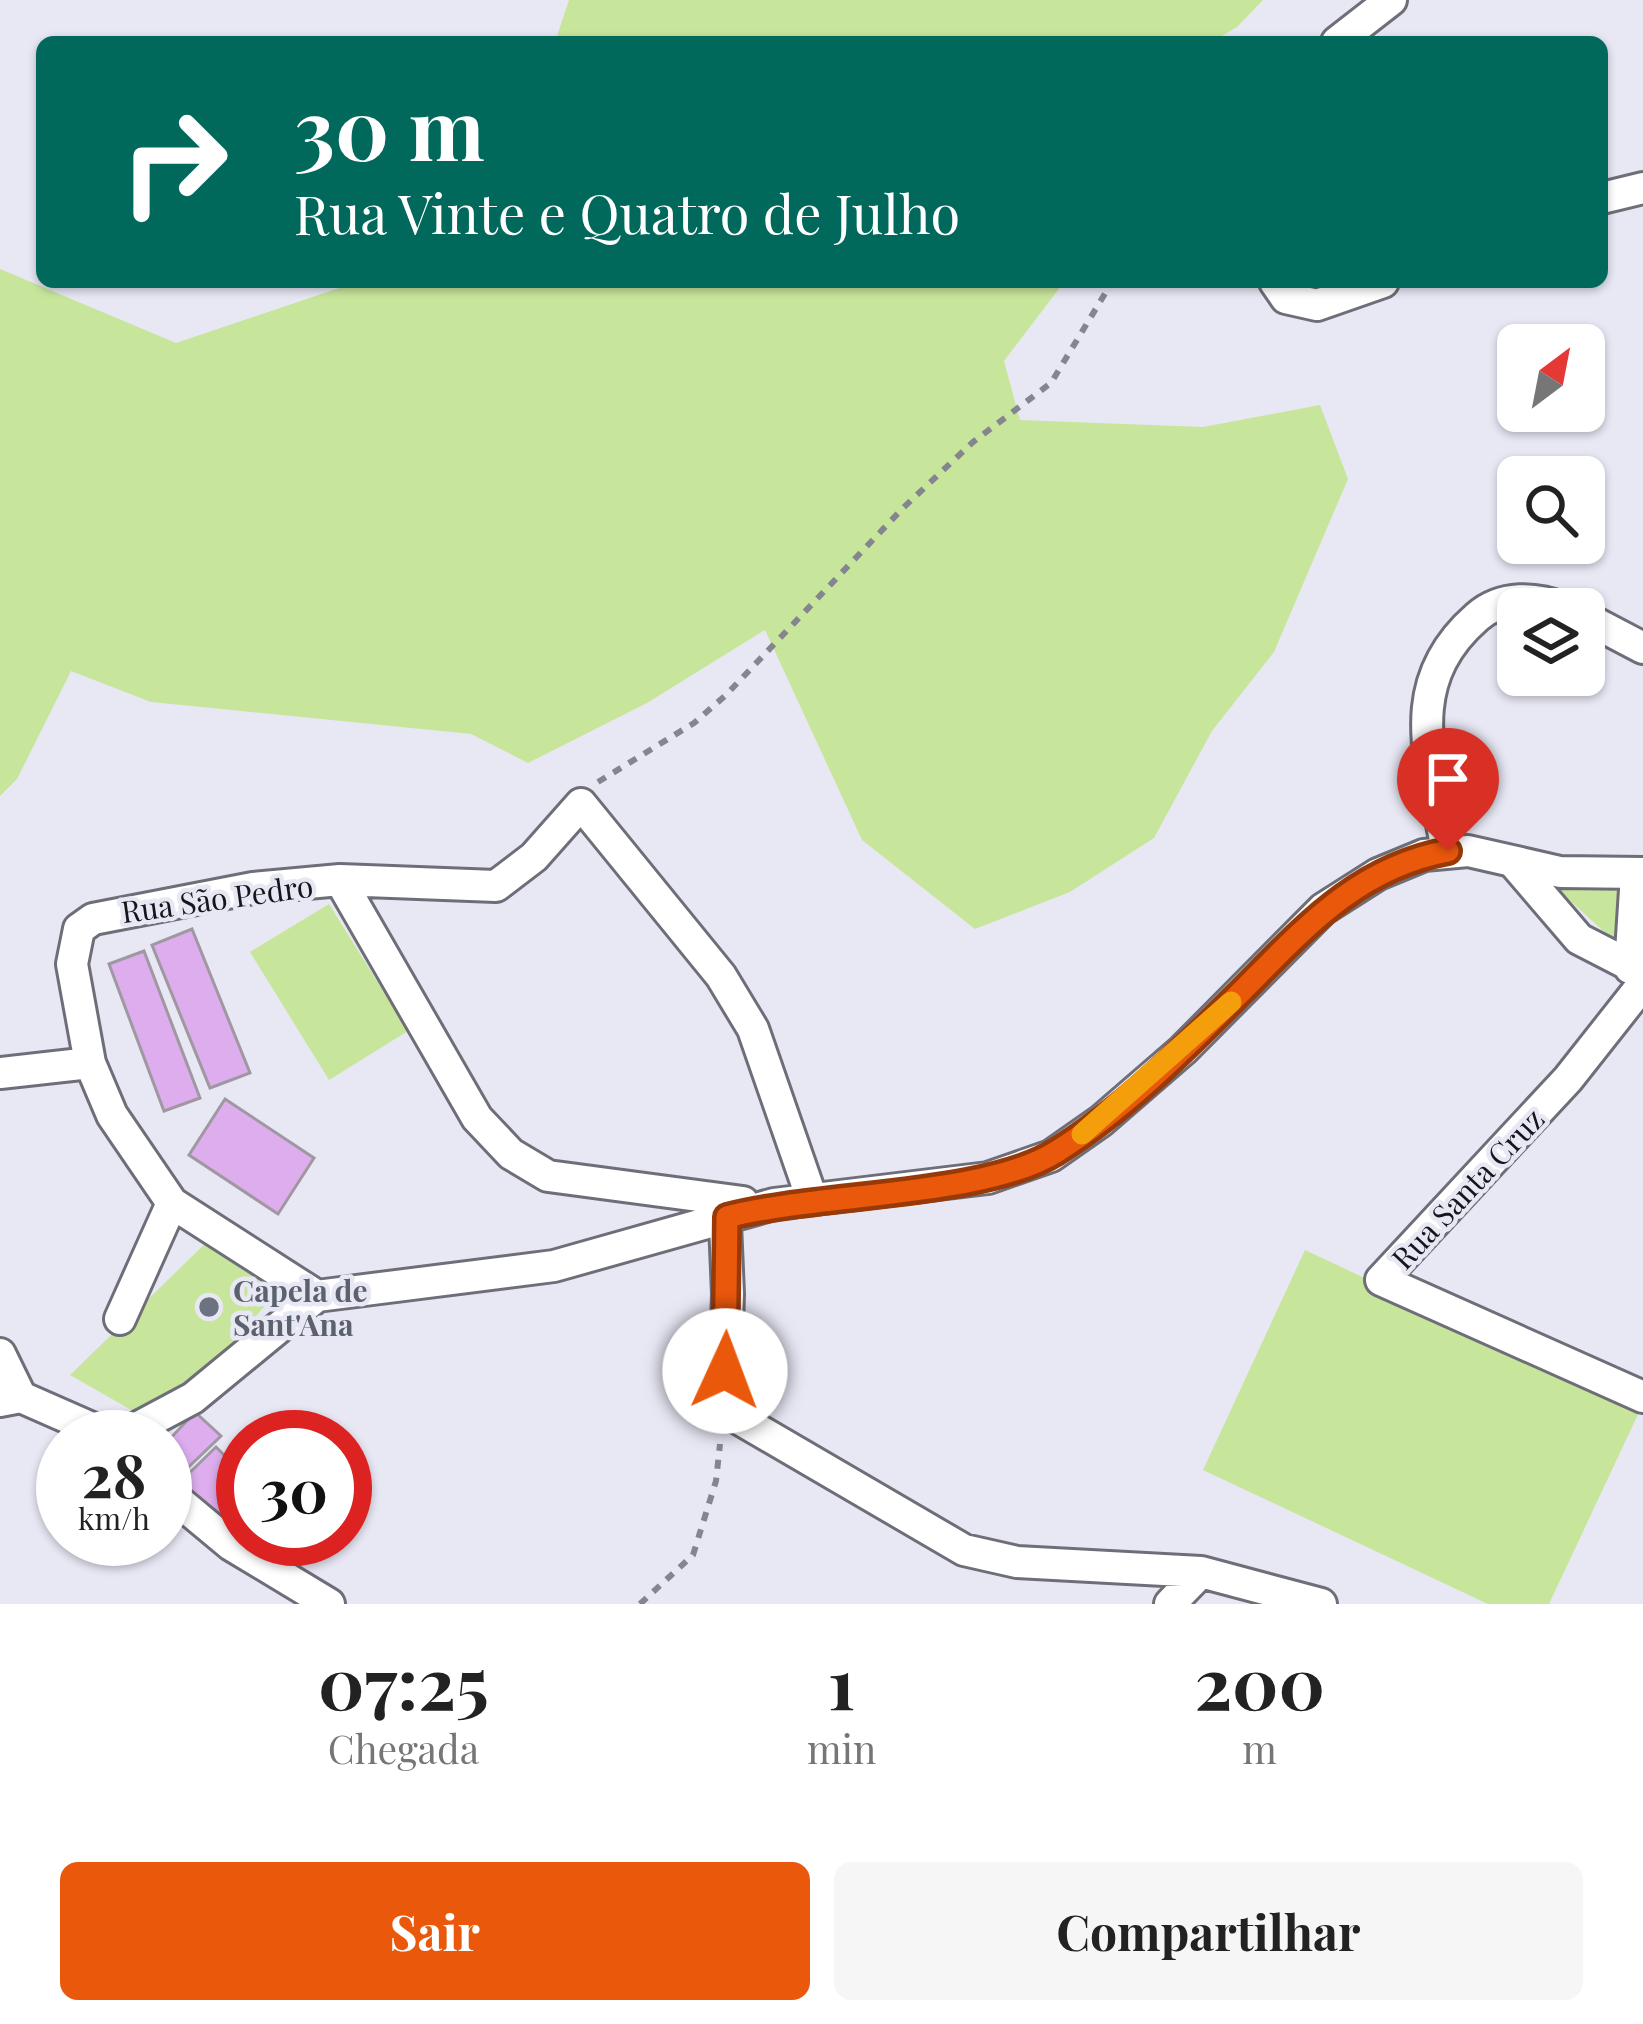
<!DOCTYPE html>
<html lang="pt">
<meta charset="utf-8">
<style>
:root{--surface:#fff;--page:#f6f6f6;--text:#222;--muted:#767676;--accent:#ea580c}
body{margin:0;font-family:"Playfair Display",serif;background:var(--page);color:var(--text);height:100vh;display:flex;flex-direction:column;font-size:45px;white-space:nowrap}
*{box-sizing:border-box;margin:0}
p{font-size:39px;color:var(--muted)}
.icon{flex:none;width:66px;height:66px;fill:none;stroke:currentColor;stroke-width:2;stroke-linecap:round;stroke-linejoin:round}
.map{position:relative;height:1604px;overflow:hidden}
.sheet{display:flex;flex-direction:column;background:var(--surface);flex:1}
.sheet>*{flex:none}
.hud{position:absolute;left:36px;top:36px;width:1572px;height:252px;border-radius:18px;box-shadow:0 3px 9px #0004;background:#00695c;color:#fff;overflow:hidden}
.needle{width:78px;rotate:32deg}
.fabs{position:absolute;left:1497px;top:324px;display:grid;gap:24px}
.fabs a{display:grid;place-items:center;width:108px;height:108px;border-radius:18px;background:var(--surface);box-shadow:0 3px 9px #0004;font-size:60px}
.speed{position:absolute;left:36px;top:1410px;display:flex;gap:24px;font-size:60px;font-weight:700;text-align:center}
.speed>*{display:grid;place-content:center;width:156px;height:156px;border-radius:50%;background:var(--surface);box-shadow:0 3px 9px #0004;line-height:1}
.speed small{font-size:30px;font-weight:400}
.speed .limit{border:18px solid #d22;background:#fff;color:#111}
.pin{position:absolute;display:grid;place-items:center;width:102px;height:102px;color:#fff;margin:-123px -51px;border-radius:50% 50% 50% 0;rotate:-45deg;box-shadow:0 0 12px #0007}
.pin .icon{rotate:45deg}
.me{position:absolute;width:132px;margin:-66px;rotate:2deg;stroke-linejoin:round;filter:drop-shadow(0 0 9px #0008)}
.turn{display:flex;align-items:center;gap:42px;height:252px;padding:0 60px;font-size:54px}
.turn .icon{width:156px;height:156px;stroke-width:2.5}
.turn b{display:block;font-size:84px;line-height:102px}
.eta{display:flex;justify-content:space-evenly;align-items:center;height:204px;text-align:center}
.eta b{font-size:72px;font-weight:700;line-height:84px}
.cta{display:flex;gap:24px;margin-top:auto;padding:24px 60px}
.cta a{flex:1;height:138px;border-radius:18px;background:var(--accent);color:#fff;font-size:48px;font-weight:700;line-height:138px;text-align:center}
.cta a+a{background:var(--page);color:var(--text)}
.map>svg:first-child{display:block}
.green{fill:#c8e59c}
.building{fill:#ddaded;stroke:#9f98a1;stroke-width:3}
.lines{fill:none;stroke-linecap:round;stroke-linejoin:round}
.street-casing{stroke:#6e6e79;stroke-width:36}
.path{stroke:#84858e;stroke-width:6;stroke-dasharray:9 9;stroke-linecap:butt}
.street{stroke:#fff;stroke-width:30}
.route-casing{stroke:#983908;stroke-width:30}
.route{stroke:#ea580c;stroke-width:21}
.slow{stroke:#f59e0b;stroke-width:21}
.worship-dot{fill:#6b7280;stroke:#e7e8f4;stroke-width:4.5}
.labels{text-anchor:middle;dominant-baseline:central;stroke-width:9;stroke-linejoin:round;paint-order:stroke}
.street-label{font-size:30px;fill:#15161a;stroke:#e7e8f4}
.worship-label{font-size:30px;font-weight:bold;fill:#5b616d;stroke:#e7e8f4;text-anchor:start}
</style>
<div class="map">
<svg width="1643" height="1604" viewBox="0 0 1643 1604">
<rect width="100%" height="100%" fill="#e7e8f4"/>
<path class="green" d="M569,0h694l-26,27 -25,15h-657z
M0,269l176,74 181,-61h707l-60,79 16,59 183,7 117,-22 28,74 -74,173 -62,79 -58,107 -84,54 -95,37 -113,-89 -97,-210 -118,73 -119,60 -57,-29 -320,-32 -80,-31 -54,108 -17,17z
M1622,882l1,67 -70,-64 42,4z
M329,904l79,127 -79,49 -79,-128z
M210,1239l65,55 -79,92 -49,33 -77,-44z
M1305,1250l336,158 -92,196h-61l-285,-134z"/>
<path class="building" d="M192,929l58,144 -40,15 -58,-143z
M144,951l56,147 -36,13 -55,-147z
M225,1099l89,59 -36,56 -89,-59z
M195,1412l26,24 -46,44 -10,-10v-26z
M216,1447l27,27v18l-29,29 -36,-37z
M255,1539h43l-19,22z"/>
<g class="lines">
<g class="street-casing">
<path id="street" d="M1337,42l54,-42
M1602,198l41,-10
M1275,282l11,16 31,7 66,-23
M1584,617l59,31
M1447,851c-15,-88 -48,-166 30,-234 25,-22 59,-20 88,-8
M1513,862l66,77 64,33
M340,880l137,238 34,36 37,22 195,26
M1630,968l6,-94
M1643,984l-75,95 -187,201 262,117
M0,1073l90,-10
M724,1200l4,94 -4,116 240,140 53,12 184,10 120,32
M317,1296l-145,-93 -60,-88 -22,-52 -18,-99 7,-35 14,-10 160,-31 87,-8 156,6 38,-29 47,-53 140,172 32,53 59,170
M120,1319l52,-116
M0,1354l21,43
M0,1401l21,-4 91,40
M120,1437l73,-39 124,-102 237,-30 220,-62 214,-26 63,-22 50,-35 82,-71 140,-141 55,-35 46,-19 44,-4 92,21 83,1
M165,1490l66,55 98,59
M1170,1604l31,-32"/>
</g>
<path class="path" d="M598,782l96,-59 32,-28 177,-187 70,-66 78,-59 61,-101
M640,1604l53,-49 23,-74 4,-37"/>
<use href="#street" class="street"/>
</g>
<g class="lines">
<g class="route-casing">
<path id="route" d="M725,1371l2,-154c90,-24 257,-20 329,-65 69,-43 128,-103 185,-160 62,-62 115,-124 207,-141"/>
</g>
<use href="#route" class="route"/>
<path class="slow" d="M1082,1134l149,-132"/>
</g>
<circle class="worship-dot" cx="209" cy="1307" r="12"/>
<g class="labels">
<g class="street-label">
<text transform="translate(217 898) rotate(-8)">Rua São Pedro</text>
<text transform="translate(1467 1188) rotate(-47)">Rua Santa Cruz</text>
</g>
<g class="worship-label">
<text x="233" y="1290">Capela de<tspan x="233" dy="34">Sant'Ana</tspan></text>
</g>
</g>
</svg>
<div class="fabs">
<a><svg class="needle" viewBox="-14 -14 28 28"><path d="M0-13l5 13h-10z" fill="#e53935"/><path d="M0 13l5-13h-10z" fill="#767676"/></svg></a>
<a><svg class="icon" aria-label="search" viewBox="0 0 24 24"><circle cx="10" cy="10" r="6"/><path d="M15 15l6 6"/></svg></a>
<a><svg class="icon" aria-label="layers" viewBox="0 0 24 24"><path d="M12 4l9 5-9 5-9-5zM3 14l9 5 9-5"/></svg></a>
</div>
<div class="speed"><div>28<small>km/h</small></div><div class="limit">30</div></div>
<div class="pin" style="left:1448px;top:851px;background:#d93025"><svg class="icon" aria-label="arrive" viewBox="0 0 24 24"><path d="M6 21V4h12l-3 4 3 4H6"/></svg></div>
<svg class="me" style="left:725px;top:1371px" viewBox="-20 -20 40 40"><circle r="19" fill="#fff"/><path d="M0-13L10 11 0 6-10 11z" fill="#ea580c"/></svg>
<div class="hud">
<div class="turn"><svg class="icon" aria-label="right" viewBox="0 0 24 24"><path d="M7 20v-9h11M14 6l5 5-5 5"/></svg><div><b>30 m</b>Rua Vinte e Quatro de Julho</div></div>
</div>
</div>
<section class="sheet">
<div class="eta">
<div><b>07:25</b><p>Chegada</p></div>
<div><b>1</b><p>min</p></div>
<div><b>200</b><p>m</p></div>
</div>
<div class="cta"><a>Sair</a><a>Compartilhar</a></div>
</section>
